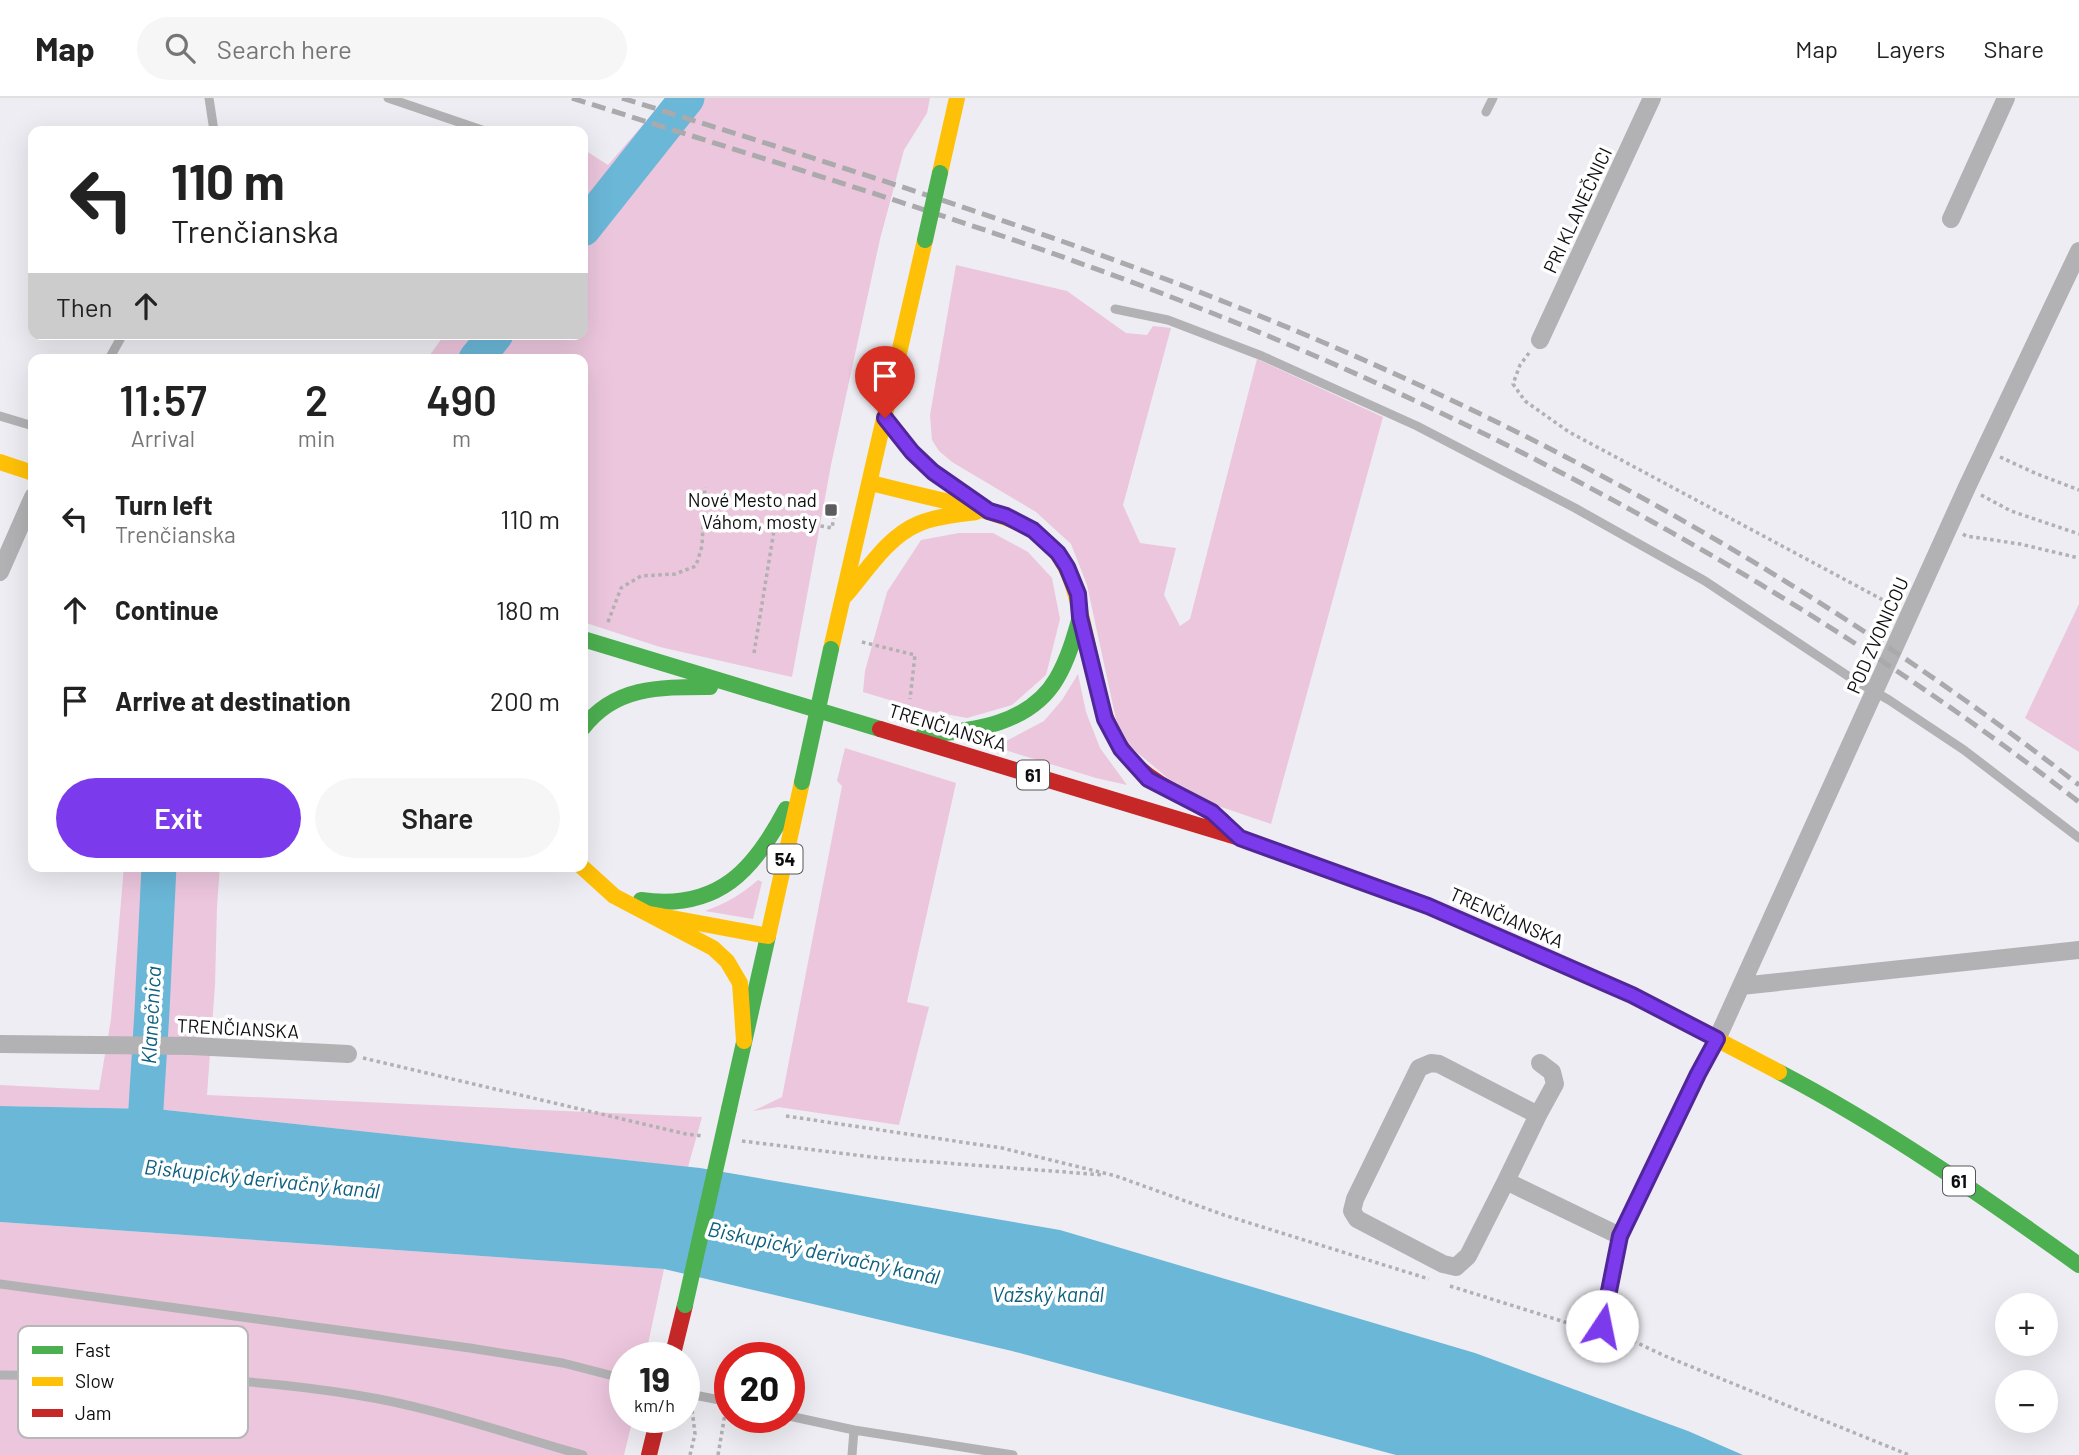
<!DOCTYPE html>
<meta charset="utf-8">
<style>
:root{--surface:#fff;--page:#f6f6f6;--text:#222;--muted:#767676;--line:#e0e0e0;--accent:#7c3aed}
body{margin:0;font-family:Barlow,sans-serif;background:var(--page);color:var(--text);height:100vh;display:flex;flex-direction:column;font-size:26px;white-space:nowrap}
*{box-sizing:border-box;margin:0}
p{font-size:23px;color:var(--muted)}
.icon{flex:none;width:38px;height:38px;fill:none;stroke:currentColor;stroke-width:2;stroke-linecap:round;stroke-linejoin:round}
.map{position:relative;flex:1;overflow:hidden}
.sheet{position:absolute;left:28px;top:256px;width:560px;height:518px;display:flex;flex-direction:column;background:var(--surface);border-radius:14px;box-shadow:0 7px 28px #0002}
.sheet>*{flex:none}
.top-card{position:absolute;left:28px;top:28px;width:560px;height:214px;border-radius:14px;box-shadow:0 7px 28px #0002;background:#fff;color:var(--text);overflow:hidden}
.controls{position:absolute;left:1995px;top:1195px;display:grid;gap:14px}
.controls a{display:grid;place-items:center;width:63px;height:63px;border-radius:50%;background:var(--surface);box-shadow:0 7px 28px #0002;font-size:35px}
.speed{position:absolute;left:609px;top:1244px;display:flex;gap:14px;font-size:35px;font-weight:700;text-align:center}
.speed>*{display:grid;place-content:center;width:91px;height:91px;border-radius:50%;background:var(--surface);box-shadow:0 7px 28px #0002;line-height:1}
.speed small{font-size:18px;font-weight:400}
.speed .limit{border:10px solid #d22;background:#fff;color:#111}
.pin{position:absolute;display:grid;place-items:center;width:60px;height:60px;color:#fff;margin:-72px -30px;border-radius:50% 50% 50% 0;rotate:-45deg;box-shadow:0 0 7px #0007}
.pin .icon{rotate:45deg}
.me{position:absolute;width:77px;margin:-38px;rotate:11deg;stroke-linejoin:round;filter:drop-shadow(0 0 5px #0008)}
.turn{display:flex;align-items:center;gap:24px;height:147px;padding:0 28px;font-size:32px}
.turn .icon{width:91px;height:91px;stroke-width:2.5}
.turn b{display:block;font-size:49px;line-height:60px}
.then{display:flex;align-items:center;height:66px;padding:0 28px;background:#0003;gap:14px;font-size:26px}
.eta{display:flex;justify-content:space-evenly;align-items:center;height:119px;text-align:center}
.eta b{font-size:42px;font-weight:600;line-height:49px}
.cta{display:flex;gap:14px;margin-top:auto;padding:14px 28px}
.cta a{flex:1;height:80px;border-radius:42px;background:var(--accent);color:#fff;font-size:28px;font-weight:600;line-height:80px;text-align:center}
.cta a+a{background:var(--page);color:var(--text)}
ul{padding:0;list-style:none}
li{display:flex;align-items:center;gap:21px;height:91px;padding:0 28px}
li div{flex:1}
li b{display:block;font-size:26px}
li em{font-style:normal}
header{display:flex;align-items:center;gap:42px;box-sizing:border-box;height:98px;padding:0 35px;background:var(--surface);border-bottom:2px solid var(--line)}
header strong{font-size:33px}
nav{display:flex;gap:38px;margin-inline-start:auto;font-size:24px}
.search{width:490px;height:63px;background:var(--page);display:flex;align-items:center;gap:18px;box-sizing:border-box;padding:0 24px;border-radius:38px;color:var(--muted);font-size:26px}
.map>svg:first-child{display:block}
.green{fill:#ecc6dd}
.water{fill:#6bb7d8}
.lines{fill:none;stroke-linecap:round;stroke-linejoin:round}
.river{stroke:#6bb7d8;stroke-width:35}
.path{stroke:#b1b0b2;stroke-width:3.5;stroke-dasharray:3.5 3.5;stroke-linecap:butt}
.lane{stroke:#b2b2b5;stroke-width:9}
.street{stroke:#b2b2b5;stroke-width:18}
.fast{stroke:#4caf50;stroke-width:16}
.slow{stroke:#ffc107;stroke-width:16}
.jam{stroke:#c62828;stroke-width:16}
.rail{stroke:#aaaaac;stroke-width:5;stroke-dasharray:14 7;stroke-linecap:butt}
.fast-bridge{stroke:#4caf50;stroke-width:16}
.route-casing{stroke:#51269a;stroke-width:18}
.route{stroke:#7c3aed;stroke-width:12}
.poi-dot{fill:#5c5c60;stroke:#fff;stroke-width:2.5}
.labels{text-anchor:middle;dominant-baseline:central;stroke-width:7;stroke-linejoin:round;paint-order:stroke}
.shield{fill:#fff;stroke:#565658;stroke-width:2}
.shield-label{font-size:18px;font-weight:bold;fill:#0e0e11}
.street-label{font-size:19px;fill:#0e0e11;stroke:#fff}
.poi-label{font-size:19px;fill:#0e0e11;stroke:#fff;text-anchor:end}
.water-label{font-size:21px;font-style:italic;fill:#0d607f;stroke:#fff}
.key{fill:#fff;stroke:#b7b7b8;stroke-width:2}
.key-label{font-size:19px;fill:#0e0e11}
</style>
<header>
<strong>Map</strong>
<div class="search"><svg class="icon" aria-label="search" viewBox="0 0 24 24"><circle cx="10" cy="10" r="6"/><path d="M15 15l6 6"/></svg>Search here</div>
<nav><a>Map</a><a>Layers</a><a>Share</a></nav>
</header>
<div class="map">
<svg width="2079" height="1357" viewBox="0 0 2079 1357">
<rect width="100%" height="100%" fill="#ededf3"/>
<path class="green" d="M666,0h264l-3,15 -23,37 -24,89 -49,226 -39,212 -132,-30 -77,-25v-263h-156l18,-25h138v-185l25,16z
M956,167l111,26 59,42 21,2 6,-9 18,2 -48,177 17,38 36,5 -12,47 16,31 10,-7 67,-260 126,58 -112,407 -82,-28 -69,-58 -33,-153 -16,-41 -35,-32 -84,-50 -13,-11 -7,-11 -2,-25z
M959,435h34l35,19 24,26 8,41 -14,56 -34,30 -45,13 -44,-8 -60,-18 2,-21 22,-79 34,-52z
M2079,506v148l-54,-34z
M1078,576l8,38 14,36 27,37 -31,-7 -101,-31 49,-26 18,-21z
M845,650l111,35 -49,219 22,5 -30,118 -121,-18 -25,4 29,-14 60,-311 -5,-5z
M124,768h96l-3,40 -2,79 -8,110 495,22 -14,50 -531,-58 -157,-3v-21l99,5 12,-71z
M758,782l4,2 -9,37 -48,-8c21,-8 36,-16 53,-31z
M0,1124l664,47 -19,89h-20v60h8l-9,37h-624z"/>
<path class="water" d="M0,1008l157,3 543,59 360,62 415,123 213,78 55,24h-347l-384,-104 -348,-82 -664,-47z"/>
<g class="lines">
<path class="river" d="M583,131l104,-131
M476,261l20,-25
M143,1058l9,-145 7,-145"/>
<path class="path" d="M1529,255l-9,12 -7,19 12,17 44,31 314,168 13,1
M2000,359l37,17 42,16
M1981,397l30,16 68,23
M1963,436l3,2 54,8 59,14
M608,524l13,-34 20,-12 34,-2 21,-8 6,-20 3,-59
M862,544l53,13 -5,44
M754,555l22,-135 56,10 3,-17 -4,-1
M363,960l323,76 17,2
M786,1018l216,32 114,28 108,39 205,64
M742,1043l138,17 224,17
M1450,1188l118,37 22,2
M1614,1234l51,24 244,99
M690,1357l5,-21 -3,-25
M718,1357l7,-41"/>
<path class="lane" d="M209,0l5,33
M388,0l97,33
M1486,14l7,-14
M1115,211l53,11 94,36 155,70 158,82 130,73 146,97 38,22 75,50 115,88
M109,261l14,-25
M0,318l33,10
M0,1186l470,64 93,15 62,16
M1602,1229l18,-91 77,-162 18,-31
M0,1277c119,1 239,0 356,20 77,12 151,39 227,60
M684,1295l46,9
M789,1318l65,14 159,25
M852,1357l2,-25"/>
<path class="street" d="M1951,121l55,-121
M1540,242l112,-242
M0,474l33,-75
M1741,888l338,-36
M1717,941l250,-552 112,-236
M0,946l191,2 157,8
M1538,1017l17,-31 -3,-12 -12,-9
M1506,1083l32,-66 -99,-51 -8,-1 -12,5 -64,131 -3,12 5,8 86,45 13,3 12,-11 38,-75 114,55"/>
<path class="fast" d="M885,320l27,34 21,20 42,29
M583,541l297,90
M583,630c32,-42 78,-41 127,-41
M923,637c49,-4 107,-10 134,-57 11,-19 17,-40 23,-61
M641,802c77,11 113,-30 145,-91
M1779,974c105,55 204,124 300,193
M729,1011l39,-173"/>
<path class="slow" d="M940,75l17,-75
M0,364l33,11
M871,385c28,7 56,14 83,20 52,13 99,23 118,80 15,44 19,91 34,135
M845,498c21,-24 42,-59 73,-72 18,-8 39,-9 58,-12
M831,551l94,-409
M581,768l33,30 99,52 14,13 13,22 4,58
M1371,787l57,21 204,89 147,77
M650,816l118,22 34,-154"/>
<path class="jam" d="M1106,620c26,65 66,67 117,103
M880,631l360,109 131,47
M672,1260l13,-53
M649,1357l9,-37"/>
<path class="rail" d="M572,0c203,65 408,125 607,202 321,125 627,291 900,502
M622,0c220,69 441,137 655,225 285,117 558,272 802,462"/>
<path class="fast-bridge" d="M925,142l15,-67
M802,684l29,-133
M685,1207l44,-196"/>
</g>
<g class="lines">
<g class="route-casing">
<path id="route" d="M885,320l27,34 21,20 56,39 17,5 27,14 25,23 9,14 11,27 2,23 25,102 16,30 27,30 64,33 28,26 188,68 204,89 85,44 -19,35 -78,162 -18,90"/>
</g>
<use href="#route" class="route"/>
</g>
<rect class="poi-dot" x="824" y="405" width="14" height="14" rx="3.5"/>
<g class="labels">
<g class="shield">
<rect x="1017" y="662.5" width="32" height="29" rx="5"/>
<rect x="767.5" y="746.5" width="35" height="29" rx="5"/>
<rect x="1943" y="1068.5" width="32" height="29" rx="5"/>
</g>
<g class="shield-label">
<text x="1033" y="677">61</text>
<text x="785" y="761">54</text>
<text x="1959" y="1083">61</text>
</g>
<g class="street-label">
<text transform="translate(1577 112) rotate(-65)">PRI KLANEČNICI</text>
<text transform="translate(1877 537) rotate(-66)">POD ZVONICOU</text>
<text transform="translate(948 629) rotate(17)">TRENČIANSKA</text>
<text transform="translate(1507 819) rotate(24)">TRENČIANSKA</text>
<text transform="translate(238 930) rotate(3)">TRENČIANSKA</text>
</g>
<g class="poi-label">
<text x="817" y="401">Nové Mesto nad<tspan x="817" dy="22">Váhom, mosty</tspan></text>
</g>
<g class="water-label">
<text transform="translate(150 917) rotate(-87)">Klanečnica</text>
<text transform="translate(262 1080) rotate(6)">Biskupický derivačný kanál</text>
<text transform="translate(824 1154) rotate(12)">Biskupický derivačný kanál</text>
<text x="1048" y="1195">Važský kanál</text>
</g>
</g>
<rect x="18" y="1228" width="230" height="112" rx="10" class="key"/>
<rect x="32" y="1248" width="31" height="8" fill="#4caf50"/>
<rect x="32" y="1279" width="31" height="9" fill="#ffc107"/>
<rect x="32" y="1311" width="31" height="8" fill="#c62828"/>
<g class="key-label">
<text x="75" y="1259">Fast</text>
<text x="75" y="1290">Slow</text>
<text x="75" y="1322">Jam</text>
</g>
</svg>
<div class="controls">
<a>+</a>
<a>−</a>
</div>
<div class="speed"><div>19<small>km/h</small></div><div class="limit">20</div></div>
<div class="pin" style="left:885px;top:320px;background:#d93025"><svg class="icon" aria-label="arrive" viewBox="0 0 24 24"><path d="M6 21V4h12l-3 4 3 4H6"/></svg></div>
<svg class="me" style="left:1602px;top:1228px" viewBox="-20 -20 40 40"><circle r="19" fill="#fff"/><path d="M0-13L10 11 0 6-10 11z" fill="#7c3aed"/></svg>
<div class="top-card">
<div class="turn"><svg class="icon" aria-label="left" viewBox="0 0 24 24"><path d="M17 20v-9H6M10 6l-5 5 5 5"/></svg><div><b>110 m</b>Trenčianska</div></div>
<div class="then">Then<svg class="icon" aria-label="ahead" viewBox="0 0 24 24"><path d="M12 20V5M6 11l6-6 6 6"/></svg></div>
</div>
<section class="sheet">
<div class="eta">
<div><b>11:57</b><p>Arrival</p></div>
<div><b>2</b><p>min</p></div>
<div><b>490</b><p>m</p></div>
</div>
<ul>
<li><svg class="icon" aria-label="left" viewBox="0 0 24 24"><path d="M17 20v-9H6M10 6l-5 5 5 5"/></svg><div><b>Turn left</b><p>Trenčianska</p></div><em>110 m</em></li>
<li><svg class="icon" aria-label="ahead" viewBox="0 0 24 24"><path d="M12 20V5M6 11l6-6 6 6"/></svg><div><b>Continue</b></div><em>180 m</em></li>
<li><svg class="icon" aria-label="arrive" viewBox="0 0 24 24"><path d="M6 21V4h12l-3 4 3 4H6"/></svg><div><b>Arrive at destination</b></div><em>200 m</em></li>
</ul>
<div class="cta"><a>Exit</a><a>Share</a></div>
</section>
</div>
